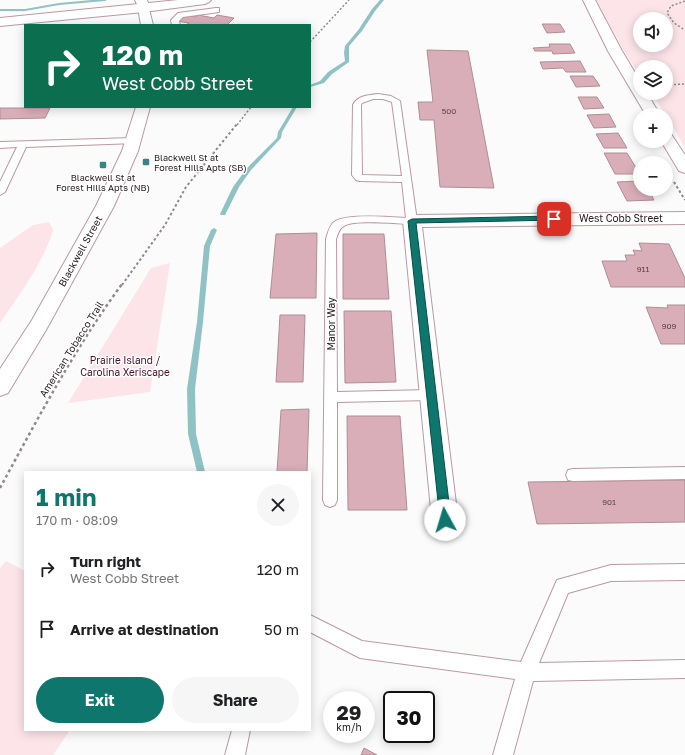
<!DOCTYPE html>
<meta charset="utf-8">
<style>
:root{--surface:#fff;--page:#f6f6f6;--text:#202124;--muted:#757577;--accent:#0f766e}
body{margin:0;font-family:"Golos Text",sans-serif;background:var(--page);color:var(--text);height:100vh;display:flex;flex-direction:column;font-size:15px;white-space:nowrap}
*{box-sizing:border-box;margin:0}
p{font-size:13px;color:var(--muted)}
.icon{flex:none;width:22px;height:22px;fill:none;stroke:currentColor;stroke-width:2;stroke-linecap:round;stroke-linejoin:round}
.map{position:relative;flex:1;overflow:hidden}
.sheet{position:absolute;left:24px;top:471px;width:287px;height:260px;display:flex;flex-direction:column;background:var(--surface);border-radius:0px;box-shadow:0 2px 10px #0003}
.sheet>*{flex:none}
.guide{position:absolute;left:24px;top:24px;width:287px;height:84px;border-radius:0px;box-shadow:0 2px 10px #0003;background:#0b6e4f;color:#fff;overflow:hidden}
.controls{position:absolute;left:633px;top:12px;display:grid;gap:8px}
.controls a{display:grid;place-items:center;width:40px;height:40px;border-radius:50%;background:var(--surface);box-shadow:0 2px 10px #0003;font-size:20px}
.speed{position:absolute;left:323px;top:691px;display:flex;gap:8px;font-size:20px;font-weight:700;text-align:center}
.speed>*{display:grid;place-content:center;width:52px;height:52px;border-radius:50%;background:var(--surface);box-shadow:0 2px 10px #0003;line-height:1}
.speed small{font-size:10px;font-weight:400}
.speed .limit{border:2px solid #111;border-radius:6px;background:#fff;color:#111}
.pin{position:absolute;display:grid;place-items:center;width:34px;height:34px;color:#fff;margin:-17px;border-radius:8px;box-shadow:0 2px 6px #0006}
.me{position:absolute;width:44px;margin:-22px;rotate:354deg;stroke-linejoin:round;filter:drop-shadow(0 0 3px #0008)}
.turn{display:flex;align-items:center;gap:14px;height:84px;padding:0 12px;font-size:18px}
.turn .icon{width:52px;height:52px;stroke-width:2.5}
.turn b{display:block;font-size:28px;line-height:34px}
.round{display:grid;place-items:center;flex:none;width:42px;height:42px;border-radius:21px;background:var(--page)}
.summary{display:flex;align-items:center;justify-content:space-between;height:68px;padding:0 12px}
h1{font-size:24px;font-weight:700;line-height:30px;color:var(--accent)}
.primary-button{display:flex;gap:8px;margin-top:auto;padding:8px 12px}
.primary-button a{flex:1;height:46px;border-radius:24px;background:var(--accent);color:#fff;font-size:16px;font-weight:700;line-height:46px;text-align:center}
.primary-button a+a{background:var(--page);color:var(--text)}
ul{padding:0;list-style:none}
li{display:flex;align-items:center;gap:12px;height:60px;padding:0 12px}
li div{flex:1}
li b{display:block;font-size:15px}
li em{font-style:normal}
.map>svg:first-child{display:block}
.green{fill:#fce4e9;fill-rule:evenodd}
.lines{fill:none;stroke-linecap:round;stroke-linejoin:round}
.stream{fill:#8fc2c4;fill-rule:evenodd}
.building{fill:#daaeb8;stroke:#ae8e95}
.lane-casing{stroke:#ba99a1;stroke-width:2}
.street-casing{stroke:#ba99a1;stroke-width:2}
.secondary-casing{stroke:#ba99a1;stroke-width:2}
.primary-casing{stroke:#ba99a1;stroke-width:2}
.path-far2{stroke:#90898b;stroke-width:1.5;stroke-dasharray:2 2;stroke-linecap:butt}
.path-far1{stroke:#90898b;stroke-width:2;stroke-dasharray:2.5 2.5;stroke-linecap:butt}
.path{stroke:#90898b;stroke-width:2.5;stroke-dasharray:3 3;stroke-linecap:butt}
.lane{fill:#fff;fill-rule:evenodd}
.street{fill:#fff;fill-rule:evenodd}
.secondary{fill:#fff;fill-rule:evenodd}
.primary{fill:#fff;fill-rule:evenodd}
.route{fill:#0f766e;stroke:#0a4d48}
.poi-dot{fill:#3a8385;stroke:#fff;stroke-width:1.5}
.labels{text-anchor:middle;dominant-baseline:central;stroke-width:3;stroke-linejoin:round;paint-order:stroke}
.number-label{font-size:8px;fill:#584448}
.far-poi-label{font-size:9px;fill:#2d2023;stroke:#fff;text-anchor:start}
.street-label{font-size:10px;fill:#2d2023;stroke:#fff}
.park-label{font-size:10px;fill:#481225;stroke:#fff}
</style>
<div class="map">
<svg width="685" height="755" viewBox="0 0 685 755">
<rect width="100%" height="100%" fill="#fbfbfb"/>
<path class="green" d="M596,0h89v148l-19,-33 -15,-22h15v-26h-26v9l-15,-23zM640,19h26v26h-26z
M49,222l4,8c-9,32 -34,65 -53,93v-75l33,-23z
M170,263l-20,129 -82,11 83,-135z
M6,561l19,10v159h45l-17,25h-53v-187z"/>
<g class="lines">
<path class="stream" d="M92,0h15l-2,1 -46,4 -34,6h-25v-2h25l34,-6z
M380,0h4l-9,11 -13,20 -13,15v16l-17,12 -8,9 -14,4v-2l10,-4 8,-9 17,-11 -1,-8 1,-7 14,-17 13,-20z
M293,107h4l-15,25 -1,6 -30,32 -12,17 -14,28h-4l-1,-1 13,-27 14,-19 30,-30 1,-6z
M214,228l3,2 -7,16 -7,76 -8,67 1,45 9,38h-8l-9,-38 -1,-45 10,-67 7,-76 7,-16z"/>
</g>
<path class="building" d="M183,15l13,2 2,-2 16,3 3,-3 17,3 -7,7h-41l3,-2 -13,-2z
M542,24h18l5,8 -18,1z
M549,44h21l5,9 -22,1 -1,-3h-17l-2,-3 17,-1z
M427,50l41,1 26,137 -54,-1 -6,-67h-14l-2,-18h15z
M580,61l6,11h-20l-3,-4 -20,1 -3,-7z
M570,76h23l7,10 -24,1z
M578,97h19l7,11 -20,1z
M0,108h50l-5,10 -45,1z
M609,114l7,13 -22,1 -7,-13z
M618,133l9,15h-23l-8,-14z
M604,153h23l13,21h-25z
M640,181v8h8l6,11 -27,1 -10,-19z
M317,233l-1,65h-46l6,-64z
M343,234h41l5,65h-46z
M639,243l30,1 16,34v9h-74l-9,-26h25l-2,-6h10l-2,-5 9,1z
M667,305h18v39h-24l-15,-37 22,1z
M344,311h47l5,71 -51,1z
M280,315h25l-2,67h-27z
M309,409l-2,63h-30l4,-62z
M347,416h53l7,94h-59z
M685,480v42l-148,2 -9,-42z
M364,748l13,7h-16z"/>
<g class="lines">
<g class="lane-casing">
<path id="lane" d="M216,8h3v4l-36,5 -4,4 1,4h-8l-1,-5 7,-7z
M378,94l13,2 9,5 17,120 -5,3c-14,0 -58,-5 -68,2 -5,2 -6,8 -8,13l1,153 94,-2 5,1 2,4 -2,4 -5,1 -94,2v98l-2,5 -5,2 -5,-2 -2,-5 3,-261c2,-6 3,-13 8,-17 11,-9 57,-5 72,-4l-4,-36 -43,-1 -3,-1 -4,-5 1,-70c4,-9 15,-10 25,-11zM373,99h10l9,3 10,74 -40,-1 -1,-70 1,-2z
M133,138l5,3 -2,2 -110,4 -21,45 -5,3v-13l17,-35 -17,1v-6z
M685,467v12l-112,2 -5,-1 -2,-5 2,-5 5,-1z
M685,564v16l-74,1 -43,12 -29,70 146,-3v18l-152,3 -20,74h-20l22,-76 -155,-21 -50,-26v-17l52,26 159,21 36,-82 54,-15z
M232,730h18l-5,25h-20z"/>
</g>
<g class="street-casing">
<path id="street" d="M135,0h12l3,8 -2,3h-8z
M685,212v12l-263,3 36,293 -4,8 -9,4 -9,-4 -4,-8 -29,-299 3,-4 6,-2z"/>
</g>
<g class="secondary-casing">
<path id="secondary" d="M583,0h12l27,51 18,30v12h7l13,22h-14l-38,-64z
M144,4l4,1 5,20h-12l-3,-17 2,-3z
M136,107h14l-12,44 -24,55 -68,124 -38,63 -8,3v-27l32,-49 64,-114 26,-55z
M666,132l5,2 14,21v18l-6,-2 -18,-30h5z"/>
</g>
<g class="primary-casing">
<path id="primary" d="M178,0h33l-2,2 -4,2 -61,8 -144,14v-8z"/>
</g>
<path class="path-far2" d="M685,1l-14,5 -4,7 7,10 11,7
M310,42l39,-42
M666,85l19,-1
M237,125l14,-18"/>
<path class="path-far1" d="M674,182l11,18
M122,285l43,-60 21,-38 51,-63"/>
<path class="path" d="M0,488c38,-70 75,-140 122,-204"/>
<use href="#lane" class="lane"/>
<use href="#street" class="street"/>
<use href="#secondary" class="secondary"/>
<use href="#primary" class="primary"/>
</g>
<path class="route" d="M554,216l4,3 -1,1 -141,3 35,297 -2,3 -4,1 -4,-1 -1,-3 -32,-299 4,-2z"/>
<g class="poi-dot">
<rect x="142" y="158" width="8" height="8" rx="2"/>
<rect x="99" y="161" width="8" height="8" rx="2"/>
</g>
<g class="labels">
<g class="number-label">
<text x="449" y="111">500</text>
<text x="643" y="269">911</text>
<text x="669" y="326">909</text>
<text x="609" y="502">901</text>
</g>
<g class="far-poi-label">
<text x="154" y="157">Blackwell St at<tspan x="154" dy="10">Forest Hills Apts (SB)</tspan></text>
<text x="103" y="177" text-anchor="middle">Blackwell St at<tspan x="103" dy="10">Forest Hills Apts (NB)</tspan></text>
</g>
<g class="street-label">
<text x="621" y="218">West Cobb Street</text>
<text transform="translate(80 251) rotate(-61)">Blackwell Street</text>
<text transform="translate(331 324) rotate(-90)">Manor Way</text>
<text transform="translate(71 349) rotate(-58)">American Tobacco Trail</text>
</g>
<g class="park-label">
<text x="125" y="360">Prairie Island /<tspan x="125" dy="12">Carolina Xeriscape</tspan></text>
</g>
</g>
</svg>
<div class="controls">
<a><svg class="icon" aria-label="sound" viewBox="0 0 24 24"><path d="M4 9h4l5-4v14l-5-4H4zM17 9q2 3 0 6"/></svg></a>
<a><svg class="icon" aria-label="layers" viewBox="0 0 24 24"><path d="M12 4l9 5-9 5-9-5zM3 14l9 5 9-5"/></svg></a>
<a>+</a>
<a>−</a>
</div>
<div class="speed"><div>29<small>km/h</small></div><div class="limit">30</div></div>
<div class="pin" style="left:554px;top:219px;background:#d93025"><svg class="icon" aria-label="arrive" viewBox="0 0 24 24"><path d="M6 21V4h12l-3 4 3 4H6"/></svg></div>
<svg class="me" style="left:445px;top:520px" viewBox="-20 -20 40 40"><circle r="19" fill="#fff"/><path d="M0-13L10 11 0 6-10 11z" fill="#0f766e"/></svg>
<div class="guide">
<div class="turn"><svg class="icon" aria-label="right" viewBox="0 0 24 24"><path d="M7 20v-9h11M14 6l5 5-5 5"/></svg><div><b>120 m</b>West Cobb Street</div></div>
</div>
<section class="sheet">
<div class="summary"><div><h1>1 min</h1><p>170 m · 08:09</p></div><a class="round"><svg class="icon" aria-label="close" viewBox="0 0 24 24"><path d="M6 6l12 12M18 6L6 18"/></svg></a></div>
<ul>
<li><svg class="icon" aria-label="right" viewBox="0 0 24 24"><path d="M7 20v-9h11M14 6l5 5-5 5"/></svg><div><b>Turn right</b><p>West Cobb Street</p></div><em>120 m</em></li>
<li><svg class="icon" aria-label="arrive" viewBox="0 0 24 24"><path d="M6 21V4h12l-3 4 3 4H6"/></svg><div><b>Arrive at destination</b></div><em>50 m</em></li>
</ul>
<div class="primary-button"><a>Exit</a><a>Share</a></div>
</section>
</div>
